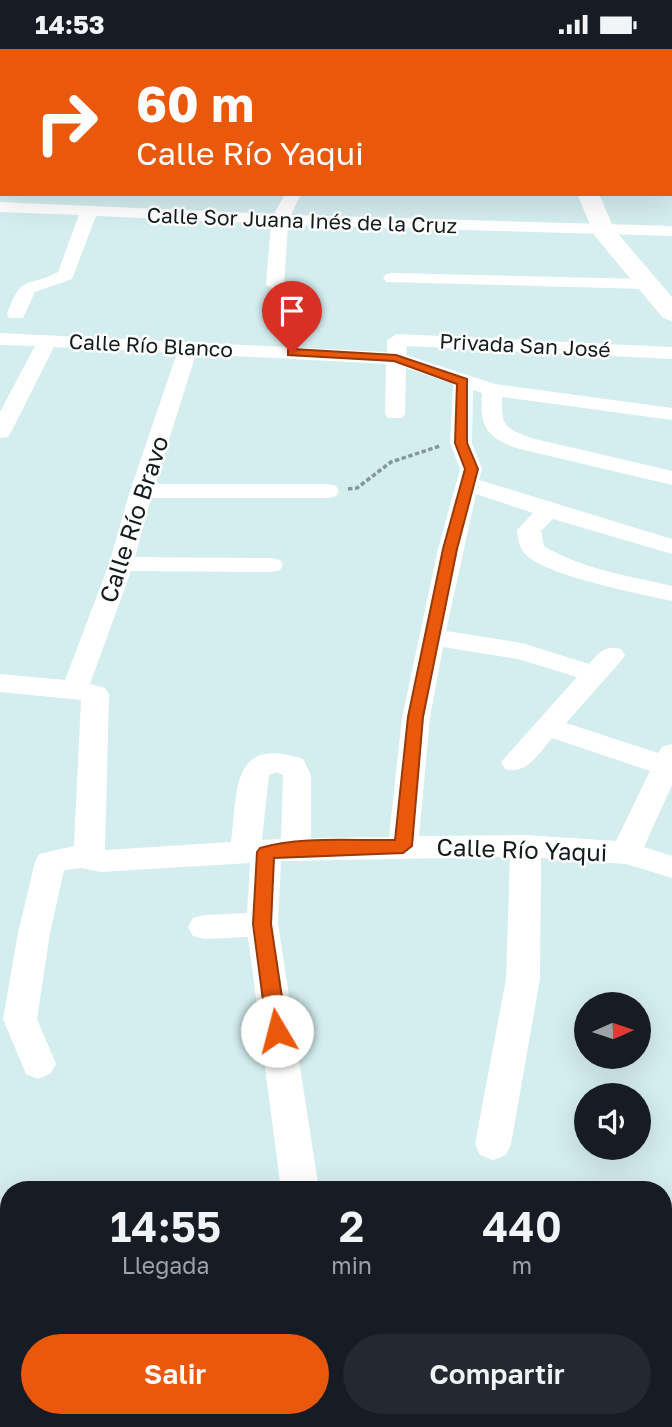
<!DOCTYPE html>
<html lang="es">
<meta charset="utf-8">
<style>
:root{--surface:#171b24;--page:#242831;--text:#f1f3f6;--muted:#9ea1a6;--accent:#ea580c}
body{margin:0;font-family:"Golos Text",sans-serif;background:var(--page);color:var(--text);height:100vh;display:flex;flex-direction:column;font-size:26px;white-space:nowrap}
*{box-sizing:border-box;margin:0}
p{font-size:23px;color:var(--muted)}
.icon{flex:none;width:38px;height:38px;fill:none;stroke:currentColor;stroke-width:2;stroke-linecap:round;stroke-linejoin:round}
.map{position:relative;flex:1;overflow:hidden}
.drawer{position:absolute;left:0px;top:1132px;width:672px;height:247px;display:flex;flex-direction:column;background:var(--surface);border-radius:28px 28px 0 0;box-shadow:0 7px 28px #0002}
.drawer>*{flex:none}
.top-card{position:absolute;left:0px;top:0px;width:672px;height:147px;box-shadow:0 7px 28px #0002;background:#ea580c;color:#fff;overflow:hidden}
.needle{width:46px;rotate:87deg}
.buttons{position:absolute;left:574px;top:943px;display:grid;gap:14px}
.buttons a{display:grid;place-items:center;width:77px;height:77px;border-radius:50%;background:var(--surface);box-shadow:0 7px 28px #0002;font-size:35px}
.pin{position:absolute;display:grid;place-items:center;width:60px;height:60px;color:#fff;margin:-72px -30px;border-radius:50% 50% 50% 0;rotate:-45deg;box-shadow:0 0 7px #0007}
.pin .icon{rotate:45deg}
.me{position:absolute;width:77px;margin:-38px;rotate:352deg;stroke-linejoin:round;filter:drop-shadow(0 0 5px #0008)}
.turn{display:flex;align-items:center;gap:24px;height:147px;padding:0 21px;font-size:32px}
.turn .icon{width:91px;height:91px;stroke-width:2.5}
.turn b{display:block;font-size:49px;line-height:60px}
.eta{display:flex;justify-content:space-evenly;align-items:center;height:119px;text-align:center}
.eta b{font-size:42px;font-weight:600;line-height:49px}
.primary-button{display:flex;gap:14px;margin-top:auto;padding:14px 21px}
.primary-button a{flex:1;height:80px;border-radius:42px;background:var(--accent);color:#fff;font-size:28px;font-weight:600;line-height:80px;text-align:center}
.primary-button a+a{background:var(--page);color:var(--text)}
.status{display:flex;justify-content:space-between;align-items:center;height:49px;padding:0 35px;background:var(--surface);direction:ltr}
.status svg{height:19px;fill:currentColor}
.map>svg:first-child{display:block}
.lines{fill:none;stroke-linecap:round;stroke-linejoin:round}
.path{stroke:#859899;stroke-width:3.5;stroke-dasharray:4.5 2.5;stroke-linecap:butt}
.lane{fill:#fff;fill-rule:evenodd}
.street{fill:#fff;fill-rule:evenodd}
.secondary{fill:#fff;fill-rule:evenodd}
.route{fill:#ea580c;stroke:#983908;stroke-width:2}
.labels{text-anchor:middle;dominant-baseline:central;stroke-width:5;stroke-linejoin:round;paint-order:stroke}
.far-street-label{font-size:21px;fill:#131b1c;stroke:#fff}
.street-label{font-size:24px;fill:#131b1c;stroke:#fff}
</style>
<div class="status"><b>14:53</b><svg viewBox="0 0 49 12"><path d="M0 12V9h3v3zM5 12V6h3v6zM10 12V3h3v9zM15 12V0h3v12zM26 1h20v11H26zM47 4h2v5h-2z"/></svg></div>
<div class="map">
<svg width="672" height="1378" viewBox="0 0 672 1378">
<rect width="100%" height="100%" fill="#d4edef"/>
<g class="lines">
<path class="path" d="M348,440l9,-1 34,-26 49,-16"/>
<path class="lane" d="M670,100h2v4h-2z
M670,114h2v4h-2z"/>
<path class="street" d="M46,0h14l-14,2z
M245,0h14l-14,2z
M309,0h14v2h-14z
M670,15h2v8h-2z
M0,41h2v8h-2z
M0,76h2l-2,11z
M285,145h16l-10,21 381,11v10l-384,-11 -4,60 -9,5 -9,-5 5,-61 -175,-8 -24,63 -37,13 -12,26h-14l-2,-4c16,-42 19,-25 51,-42l21,-57 -79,-3v-10l274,12z
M392,224l254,6 9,5 -9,5 -260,-7 -3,-4 3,-4z
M0,284l387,19v-12l10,-6 275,13v12l-265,-13 -1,9 89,29 177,24v12l-170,-23c-1,29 3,31 29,41l141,33v14l-156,-37c-31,-12 -36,-22 -34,-55l-9,-3 -1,53 10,26 -3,11 193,59v15l-119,-35 -12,12 3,15c37,23 86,30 128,40v15c-31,-7 -125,-25 -146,-46 -7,-7 -8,-16 -9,-25l16,-17 -57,-19 -30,137 76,12 67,21c11,-12 16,-19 32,-15l4,6 -4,6 -55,62 92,30 4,-6 10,-3v41l-28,62 28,9v22l-46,-14 -85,-6 -1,121 -29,165 -5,11 -13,5 -13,-5 -5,-11 31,-165 4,-122 -229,4 -3,63 41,266h-38l-33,-253 -44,2 -11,-3 -5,-9 5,-9 11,-3 43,-2 3,-50 -149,9 -19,-4 -18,2 -14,63 -13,86 19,45 -6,10 -12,5 -12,-5 -23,-55 15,-86 17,-71 4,-8 35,-8 7,-146 -81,-8v-18l65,6 44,-116 21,-73 47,-138 -123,-6 -43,85 -3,5 -8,1v-26l35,-66 -35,-1zM196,305l190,10 -1,50 3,4h14l3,-4 1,-46 47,16 -3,59 10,26 -22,80 -36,169 -13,119 -78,1v-63l-8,-16c-73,-24 -65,32 -72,83l-126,8 4,-156 -4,-6 -15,-4 41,-113 140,1 9,-2 3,-5 -3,-5 -9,-2 -136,-1 16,-59h177l8,-2 3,-5 -3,-5 -8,-2h-173zM443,598l75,12 59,18 -76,85 4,7c22,6 33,-15 47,-31l98,33 -34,70 -90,-6 -107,1 11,-118zM277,723l6,3 -2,64 -19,1 7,-65z
M472,1370h46l3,8h-46z"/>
<path class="secondary" d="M529,0h18l1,2h-18z
M577,145h22l15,35 58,68v24l-9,-3 -68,-82z"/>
</g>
<path class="route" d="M292,300l104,6 71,24v64l11,26 -21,80 -34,168 -11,129 -9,7 -129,5 -3,66 16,107 -3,5 -7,3 -7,-3 -3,-5 -14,-107 4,-72 3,-4c39,-12 94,-7 135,-8l13,-123 35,-168 22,-80 -10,-26 2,-59 -63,-23 -106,-6v-5z"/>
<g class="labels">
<g class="far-street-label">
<text transform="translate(302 171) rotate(2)">Calle Sor Juana Inés de la Cruz</text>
<text transform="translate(151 296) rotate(3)">Calle Río Blanco</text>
<text transform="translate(525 296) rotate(3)">Privada San José</text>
</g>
<g class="street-label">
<text transform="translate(133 470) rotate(-72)">Calle Río Bravo</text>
<text transform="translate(522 800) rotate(2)">Calle Río Yaqui</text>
</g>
</g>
</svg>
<div class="buttons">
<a><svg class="needle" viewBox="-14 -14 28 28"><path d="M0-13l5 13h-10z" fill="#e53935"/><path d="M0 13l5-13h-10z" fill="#9ea1a6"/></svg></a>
<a><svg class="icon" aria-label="sound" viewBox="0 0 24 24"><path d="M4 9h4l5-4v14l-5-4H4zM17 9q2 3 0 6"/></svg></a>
</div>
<div class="pin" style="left:292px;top:304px;background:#d93025"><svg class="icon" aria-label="arrive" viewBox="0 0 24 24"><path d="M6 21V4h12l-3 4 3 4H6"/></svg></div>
<svg class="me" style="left:277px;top:982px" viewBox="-20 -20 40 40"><circle r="19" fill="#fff"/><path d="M0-13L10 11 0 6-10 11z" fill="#ea580c"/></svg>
<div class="top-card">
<div class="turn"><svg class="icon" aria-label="right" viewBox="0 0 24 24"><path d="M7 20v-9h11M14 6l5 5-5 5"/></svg><div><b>60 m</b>Calle Río Yaqui</div></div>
</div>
<section class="drawer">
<div class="eta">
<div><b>14:55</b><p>Llegada</p></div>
<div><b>2</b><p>min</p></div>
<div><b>440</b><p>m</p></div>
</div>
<div class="primary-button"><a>Salir</a><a>Compartir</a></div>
</section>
</div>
